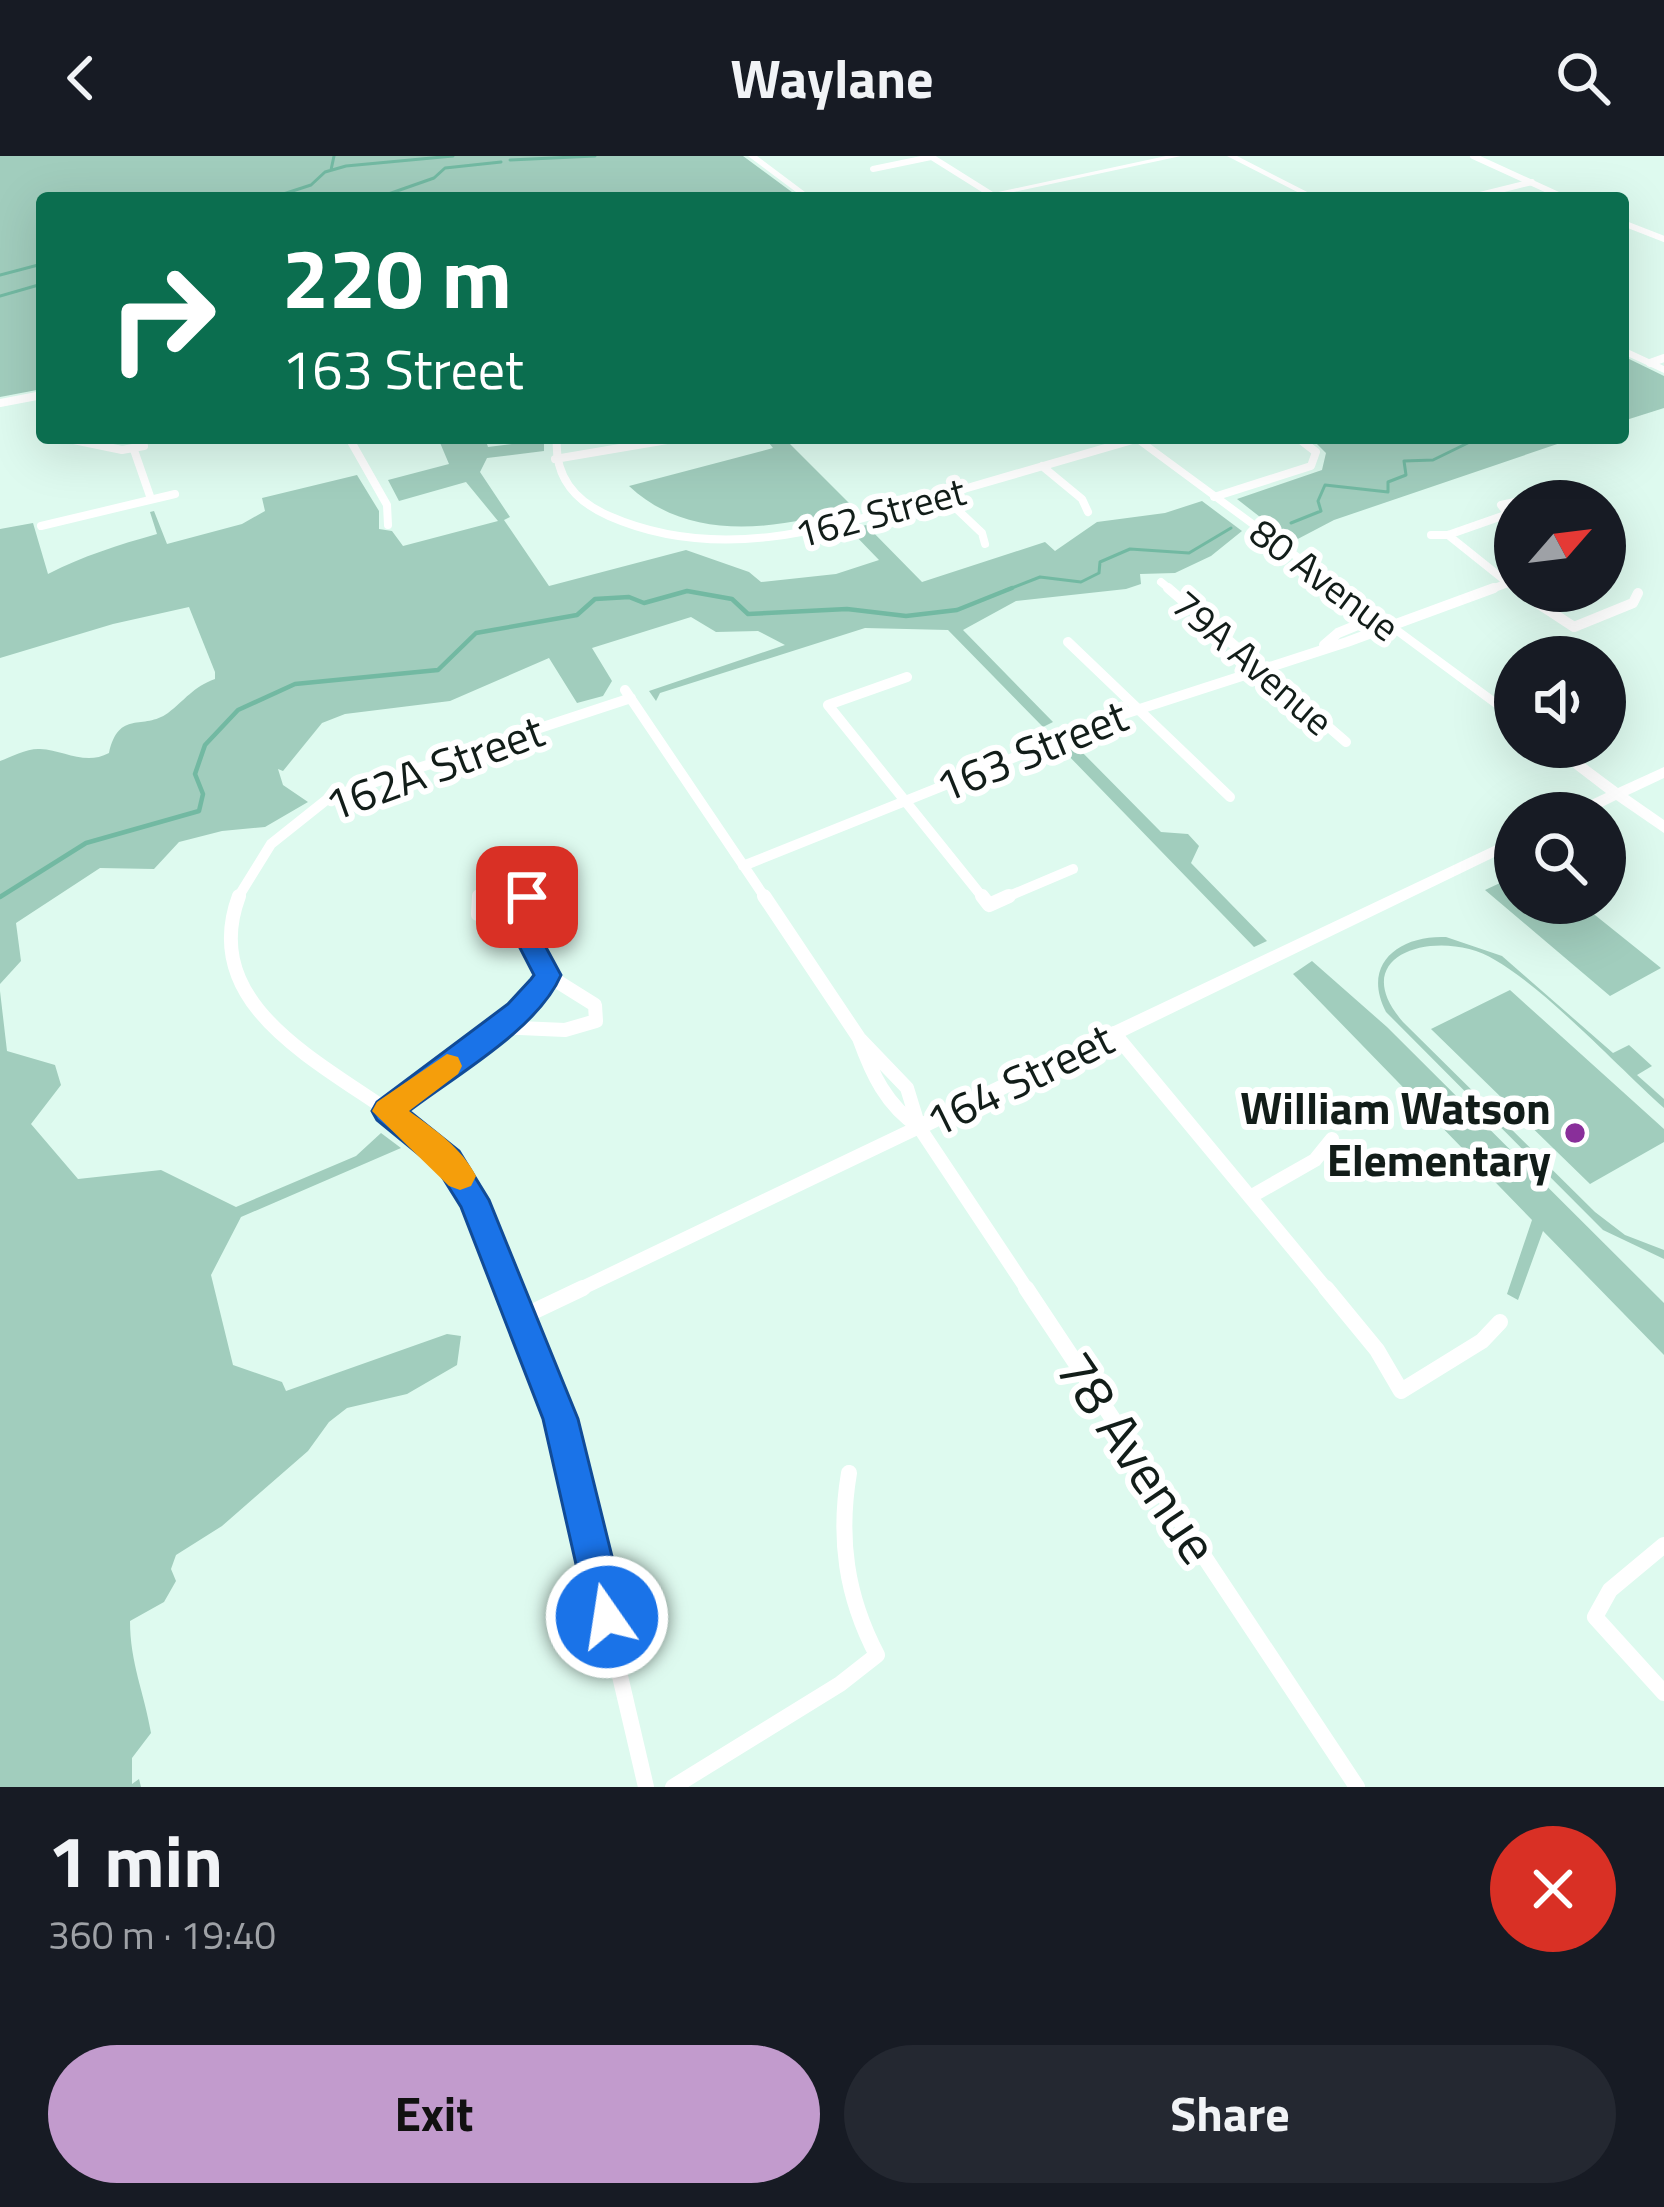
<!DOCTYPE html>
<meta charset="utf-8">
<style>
:root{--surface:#171b24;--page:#242831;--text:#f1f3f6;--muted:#9ea1a6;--accent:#c29bcd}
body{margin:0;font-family:"Titillium Web",sans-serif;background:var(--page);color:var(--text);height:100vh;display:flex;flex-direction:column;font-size:45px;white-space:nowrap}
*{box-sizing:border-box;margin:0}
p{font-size:39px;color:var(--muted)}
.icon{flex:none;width:66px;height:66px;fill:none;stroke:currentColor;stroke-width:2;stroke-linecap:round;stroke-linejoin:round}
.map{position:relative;height:1631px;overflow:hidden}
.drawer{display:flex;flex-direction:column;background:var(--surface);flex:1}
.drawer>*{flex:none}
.guide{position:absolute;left:36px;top:36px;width:1593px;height:252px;border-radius:12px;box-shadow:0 12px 48px #0002;background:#0b6e4f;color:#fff;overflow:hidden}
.needle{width:78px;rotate:62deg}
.buttons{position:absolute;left:1494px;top:324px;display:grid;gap:24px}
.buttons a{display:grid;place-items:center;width:132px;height:132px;border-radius:50%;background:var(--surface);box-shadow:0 12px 48px #0002;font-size:60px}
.pin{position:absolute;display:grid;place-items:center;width:102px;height:102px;color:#fff;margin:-51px;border-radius:24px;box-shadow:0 6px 18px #0006}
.me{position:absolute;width:132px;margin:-66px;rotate:347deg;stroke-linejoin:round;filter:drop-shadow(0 0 9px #0008)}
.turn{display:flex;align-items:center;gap:42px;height:252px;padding:0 48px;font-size:54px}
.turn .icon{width:156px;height:156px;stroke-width:2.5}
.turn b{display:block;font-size:84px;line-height:102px}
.round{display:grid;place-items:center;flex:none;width:126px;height:126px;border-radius:63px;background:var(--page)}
.overview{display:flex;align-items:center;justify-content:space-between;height:204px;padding:0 48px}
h1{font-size:72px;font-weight:700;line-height:90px}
.button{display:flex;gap:24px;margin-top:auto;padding:24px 48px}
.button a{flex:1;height:138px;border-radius:72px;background:var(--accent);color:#111;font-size:48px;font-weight:700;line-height:138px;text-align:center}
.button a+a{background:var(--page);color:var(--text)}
header{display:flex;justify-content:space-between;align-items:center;height:156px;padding:0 48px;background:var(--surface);font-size:54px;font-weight:700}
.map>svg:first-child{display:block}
.green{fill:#a1cdbd}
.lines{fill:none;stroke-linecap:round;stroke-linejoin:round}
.stream-far1{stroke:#72b9a2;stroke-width:3}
.stream{stroke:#72b9a2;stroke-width:4.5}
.street-far4{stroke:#fff;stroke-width:6}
.street-far3{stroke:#fff;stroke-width:8}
.street-far2{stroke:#fff;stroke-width:10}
.street-far1{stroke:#fff;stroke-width:14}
.street{stroke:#fff;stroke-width:16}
.secondary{fill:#fff;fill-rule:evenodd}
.route{fill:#1a73e8;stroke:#114b97;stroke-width:3}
.slow{fill:#f59e0b}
.poi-dot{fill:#892f9a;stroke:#fff;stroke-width:4.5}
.labels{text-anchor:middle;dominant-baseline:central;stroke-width:12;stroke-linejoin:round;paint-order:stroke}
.far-street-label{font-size:39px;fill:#121d19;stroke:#fff}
.street-label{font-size:45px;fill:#121d19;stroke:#fff}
.poi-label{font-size:45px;font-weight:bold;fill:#121d19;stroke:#fff;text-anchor:end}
.near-street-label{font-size:54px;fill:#121d19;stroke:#fff}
</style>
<header><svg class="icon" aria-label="back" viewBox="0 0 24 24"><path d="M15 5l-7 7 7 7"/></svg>Waylane<svg class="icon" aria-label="search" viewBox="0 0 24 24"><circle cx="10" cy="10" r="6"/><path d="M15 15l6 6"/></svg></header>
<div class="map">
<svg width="1664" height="1631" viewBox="0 0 1664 1631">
<rect width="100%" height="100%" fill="#defaef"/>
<path class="green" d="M0,0h743l57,42h-758v191l-42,8z
M1623,200l41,20v32l-41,13z
M438,282h47l3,9 56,-7v11l-57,7 -7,14 30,45 -6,3 45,66 137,-36 63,22 12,10 75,-8 43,-14 -29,-30 16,-5 56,57 123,-40 10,9 42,-29 68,-9 37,-12 40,30 -31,25 -36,17 -35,1 1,10 -15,5 -110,12 -53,29 90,92 -10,5 -95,-97 -83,-2 -205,65 -4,8 -7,-10 136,-46 -27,-14 -42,1 -25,-15 -99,31 20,33 -9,15 -26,7 -28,-45 -99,43 -105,13 -23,9 -39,48 -5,-2 5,16 25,17 -43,25 -43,4 -43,11 -25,27 -54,-1 -84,55 5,38 -21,23v-223c11,-4 28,-13 40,-12 24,1 45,17 69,4 10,-44 34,-22 59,-40 17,-13 25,-26 47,-34v-7l-26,-65 -76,17 -113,34v-129l33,-6 15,51c35,-18 70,-29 109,-40l-7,-22 4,-1 13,33 75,-20 23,-13 -3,-13 95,-23 22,36v18l13,2 11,15 95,-25 -32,-39 -67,19 -11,-21 61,-16z
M765,282h19l69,69c-73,22 -162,37 -224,-21l144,-38z
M1311,282h264l-241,82 -42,22 -55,-43 85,-29 4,-17z
M1076,590l85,86 27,2 11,12 -8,17 76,78 -13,6 -190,-196z
M1515,720v27h65l81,65 -51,28 -125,-106z
M1446,781l56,19 111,97 16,-8 23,21 -15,9 27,24v9c-48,-43 -116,-117 -169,-148 -53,-33 -153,-8 -92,62l192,190 30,23 39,15v9l-61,-29 -217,-218c-25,-48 13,-77 60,-75z
M1312,805l75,66 277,276v52l-121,-124 -25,69 -11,-6 25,-74 -239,-246z
M1510,834l154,139v13l-74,42 -159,-155z
M0,835l7,60 48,14 6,20 -30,39 47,55 83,-9 75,37 120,-51 25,-23 20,15 -160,69 -30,58 22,90 49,17 4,9 161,-57 14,2 -4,29 -50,29 -60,14 -18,14 -21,29 -86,75 -46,29 -5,14 5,12 -12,21 -34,19c0,42 14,71 21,112l-19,25v26l7,-5 2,8h-141z"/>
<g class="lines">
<path class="stream-far1" d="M510,4l85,-4
M331,14l3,-14
M271,42l40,-13 14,-13 21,-6 107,-10
M377,42l57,-20 11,-10 56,-6
M0,119l42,-11
M0,140l42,-12
M1291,367l30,-12 -3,-10 7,-16 63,7v-10l18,-7 -2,-14 29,-1 45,-22
M1004,435l36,-14 41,5 18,-9 1,-11 30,-13 59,4 42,-25"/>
<path class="stream" d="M0,741l86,-54 113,-32 4,-17 -8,-20 10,-29 33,-35 57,-26 143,-14 38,-37 101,-18 18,-16 34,-2 15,6 43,-12 45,8 16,15 99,-5 59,7 51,-6 55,-22"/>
<path class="street-far4" d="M930,0l67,42
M1473,0l92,42
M873,13l58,-12
M1468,42l64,-16
M1623,67l41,16"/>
<path class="street-far3" d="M1650,207l14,-5
M0,247l42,-8
M64,282l58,12 22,-4
M349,282l38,67 1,20
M557,282c-3,38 18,63 52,78 114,50 228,10 341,-23 62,-18 124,-36 186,-54
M673,282h23
M134,294l17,49
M555,303l118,-20
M1042,310l40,33 6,13
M942,339l40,38 3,11
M1214,341l97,-31 5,-14 -18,-14
M1508,358l-7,-9 14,-3
M41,370l134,-32
M1431,379h17l60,-21 7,4
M1448,379l65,52
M1161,426l11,9
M1486,435l22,-8"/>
<path class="street-far2" d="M1168,432l178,154
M1519,435l55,36 59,-24 5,-10
M1068,486l162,155
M1324,489l14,-12 39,-16
M907,521l-79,28 156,194
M625,534l141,209
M743,710l372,-149 232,-75 147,-54
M237,743l34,-55 59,-47 301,-99
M477,743l5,-9 29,-7 15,16
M1002,743l71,-30"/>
<path class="street-far1" d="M239,740c-50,134 142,187 207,263 33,38 47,86 65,132
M479,740l-1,18 23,6 21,-10 4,-14
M764,740l95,142 48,50 12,39
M982,740l7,9 20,-9
M499,871l66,3 31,-9 -1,-16 -48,-30
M1114,877l214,258
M859,882c13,36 27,67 60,89l109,164
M387,955l141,-106 19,-30 -31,-60
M1250,1041l65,-37 17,-21
M576,1135l343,-164"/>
<path class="street" d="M510,1132l61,179 75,320
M1026,1132l331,499
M1326,1132l51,62 24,41 81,-50 18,-19
M522,1161l61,-29
M1664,1389l-54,45 -15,27 69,76
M673,1631l167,-103 37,-29c-31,-59 -39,-117 -28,-182"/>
<path class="secondary" d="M748,0h9l56,42h-9z
M1166,0h15l-195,42h-16z
M1227,0h10l82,42h-10z
M1623,191l41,19v7l-41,-19z
M1130,282h12l373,274v11z
M1546,591h17l55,41 46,-21v11l-36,17 36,25v13l-48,-33 -26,13h-20l2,-4 34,-16z
M1515,680v11l-590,286 -6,2 -6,-2 -3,-6 3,-6z"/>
</g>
<path class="route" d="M527,731l13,10 -11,19 32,59c-23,54 -105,100 -152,136l50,40 30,49 89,219 49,198 -6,13 -14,6 -14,-6 -5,-13 -45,-198 -82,-212 -23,-37 -61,-50 -5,-9 5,-9 131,-98 23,-25 3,-4 -31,-60 15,-25z"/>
<path class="slow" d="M447,898l11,3 4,9 -4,8 -49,37c25,18 53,37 67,65l-5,10 -11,4 -11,-4 -77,-75 5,-9z"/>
<circle class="poi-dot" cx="1575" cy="977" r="12"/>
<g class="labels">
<g class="far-street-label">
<text transform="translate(880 356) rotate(-15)">162 Street</text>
<text transform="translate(1325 423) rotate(37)">80 Avenue</text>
<text transform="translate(1253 506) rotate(41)">79A Avenue</text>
</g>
<g class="street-label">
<text transform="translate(1031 594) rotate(-22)">163 Street</text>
<text transform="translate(434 611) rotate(-20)">162A Street</text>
<text transform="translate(1019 923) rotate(-26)">164 Street</text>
</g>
<g class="poi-label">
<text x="1551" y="951">William Watson<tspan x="1551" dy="52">Elementary</tspan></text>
</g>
<g class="near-street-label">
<text transform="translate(1138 1301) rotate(56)">78 Avenue</text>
</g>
</g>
</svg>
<div class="buttons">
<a><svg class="needle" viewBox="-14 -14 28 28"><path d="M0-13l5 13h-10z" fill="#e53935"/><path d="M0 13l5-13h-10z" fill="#9ea1a6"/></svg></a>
<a><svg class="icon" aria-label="sound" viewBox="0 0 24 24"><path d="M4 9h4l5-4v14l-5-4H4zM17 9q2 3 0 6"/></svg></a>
<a><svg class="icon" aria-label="search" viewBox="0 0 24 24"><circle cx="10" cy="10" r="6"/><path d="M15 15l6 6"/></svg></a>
</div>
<div class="pin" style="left:527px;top:741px;background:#d93025"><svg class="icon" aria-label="arrive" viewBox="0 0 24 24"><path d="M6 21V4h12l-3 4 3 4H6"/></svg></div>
<svg class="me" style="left:607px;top:1461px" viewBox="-20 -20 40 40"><circle r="17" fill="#1a73e8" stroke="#fff" stroke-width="3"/><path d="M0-11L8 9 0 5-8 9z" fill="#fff"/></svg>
<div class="guide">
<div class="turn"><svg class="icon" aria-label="right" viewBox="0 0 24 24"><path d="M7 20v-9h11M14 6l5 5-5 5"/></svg><div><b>220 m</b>163 Street</div></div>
</div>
</div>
<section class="drawer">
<div class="overview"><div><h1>1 min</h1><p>360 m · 19:40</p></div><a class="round" style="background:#d93025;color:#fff"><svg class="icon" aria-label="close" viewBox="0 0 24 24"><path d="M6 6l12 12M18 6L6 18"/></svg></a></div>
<div class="button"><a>Exit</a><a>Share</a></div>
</section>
